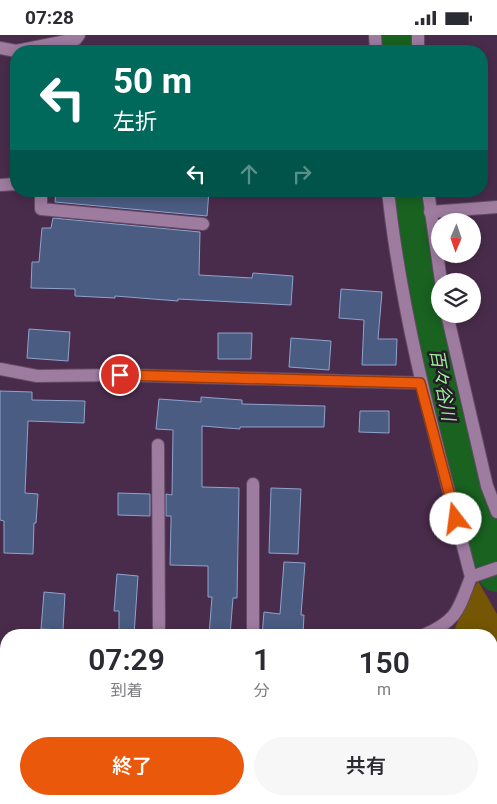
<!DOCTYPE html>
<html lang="ja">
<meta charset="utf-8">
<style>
:root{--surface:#fff;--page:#f7f7f7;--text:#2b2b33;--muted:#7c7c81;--accent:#ea580c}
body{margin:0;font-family:Roboto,"Noto Sans JP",sans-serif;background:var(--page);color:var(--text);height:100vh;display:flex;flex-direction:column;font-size:19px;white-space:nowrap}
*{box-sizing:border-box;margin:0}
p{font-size:16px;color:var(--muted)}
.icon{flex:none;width:28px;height:28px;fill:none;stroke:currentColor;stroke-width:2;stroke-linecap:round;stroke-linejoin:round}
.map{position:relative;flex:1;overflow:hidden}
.details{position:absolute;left:0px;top:594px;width:498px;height:176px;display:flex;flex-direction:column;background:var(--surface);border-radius:20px 20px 0 0;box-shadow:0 2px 12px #0003}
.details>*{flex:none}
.guide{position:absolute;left:10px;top:10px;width:478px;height:152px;border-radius:20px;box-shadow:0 2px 12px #0003;background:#00695c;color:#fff;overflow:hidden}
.needle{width:32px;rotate:182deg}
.buttons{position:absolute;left:431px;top:178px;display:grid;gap:10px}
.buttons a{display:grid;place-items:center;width:50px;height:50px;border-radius:50%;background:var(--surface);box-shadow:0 2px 12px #0003;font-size:25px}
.pin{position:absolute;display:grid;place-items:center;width:42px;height:42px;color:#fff;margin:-21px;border:2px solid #fff;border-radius:50%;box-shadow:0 1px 5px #0007}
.me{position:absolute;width:55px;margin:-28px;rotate:345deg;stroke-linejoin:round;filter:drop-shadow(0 0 4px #0008)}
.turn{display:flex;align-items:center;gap:18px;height:105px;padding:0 20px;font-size:22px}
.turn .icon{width:65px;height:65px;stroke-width:2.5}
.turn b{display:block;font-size:35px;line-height:42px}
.lanes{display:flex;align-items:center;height:48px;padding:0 20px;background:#0003;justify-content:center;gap:25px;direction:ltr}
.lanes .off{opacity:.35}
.eta{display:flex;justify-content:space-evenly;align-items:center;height:85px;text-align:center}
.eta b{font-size:30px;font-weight:600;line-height:35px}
.button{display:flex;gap:10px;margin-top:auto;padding:10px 20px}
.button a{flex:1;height:58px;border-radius:30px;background:var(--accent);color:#fff;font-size:20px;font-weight:600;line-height:58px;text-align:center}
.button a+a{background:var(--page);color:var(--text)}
.status{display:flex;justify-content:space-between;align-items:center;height:35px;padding:0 25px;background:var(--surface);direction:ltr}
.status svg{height:14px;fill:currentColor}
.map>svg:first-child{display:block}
.green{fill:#745605}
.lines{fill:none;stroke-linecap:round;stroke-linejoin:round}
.river{stroke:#196220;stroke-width:38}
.building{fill:#4a5c82;stroke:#8fa3cd}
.street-casing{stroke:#644b66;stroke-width:14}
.street{stroke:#9e7ca0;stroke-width:12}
.rail{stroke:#cdb8ce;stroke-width:4;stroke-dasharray:9 9;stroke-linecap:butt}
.route-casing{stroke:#983908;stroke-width:12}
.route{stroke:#ea580c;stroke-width:9}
.labels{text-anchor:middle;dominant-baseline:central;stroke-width:5;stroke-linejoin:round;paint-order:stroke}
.water-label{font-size:18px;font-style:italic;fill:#94f195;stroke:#281a28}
</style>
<div class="status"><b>07:28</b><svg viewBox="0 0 49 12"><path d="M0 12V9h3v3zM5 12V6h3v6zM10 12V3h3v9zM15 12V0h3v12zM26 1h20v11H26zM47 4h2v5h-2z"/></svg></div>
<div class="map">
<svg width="497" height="769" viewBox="0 0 497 769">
<rect width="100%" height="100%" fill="#492c4b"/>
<path class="green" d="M478,546l19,33v44h-6v-23h-45l7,-2 13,-32z
M491,642h6v127h-425l-9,-5h428z
M6,696v50l-6,-2v-47z"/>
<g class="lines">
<path class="river" d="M397,0l1,16
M409,156l6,48 36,191 46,143"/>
</g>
<path class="building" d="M56,156h153l-2,25 -152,-14z
M53,183l147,14 -1,43 53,3 1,-5 40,3 -2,29 -113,-6v2l-63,-5v2l-40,-2v-7l-44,-1 1,-26h7l3,-34h9z
M341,254l41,3 -4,47h19l-1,26h-34l2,-45 -25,-2z
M29,294l41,3 -2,29 -41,-3z
M218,298h34l-1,26h-33z
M291,303l40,3 -2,29 -40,-3z
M0,356l32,1v8l53,1 -1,22 -56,-2 -3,72 13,1 -2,29h-2l-1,31 -29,-1v-32l-4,-1z
M201,362l41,3v4l83,2 -1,21h-84v2l-38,-3v61l37,1 -2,110h-4l-3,37h-21l3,-38h-4v-31l-38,-1 1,-44v-5h-5v-22l6,1 1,-65 -17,-1 3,-30 42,3z
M360,376h29v22l-30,-1z
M271,453l30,1 -3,65 -29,-1z
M118,458l32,1v22l-32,-1z
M284,527l21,1 -4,52h3l-1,20h-41l2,-23 16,2z
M117,539l21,2 -4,59h-15v-24h-5z
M44,557l21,2 -2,36 -22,-1z"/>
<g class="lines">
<g class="street-casing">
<path id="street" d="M375,0l1,16
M418,0v16
M0,13l16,3 60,-12 3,-4
M0,150l16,-1
M41,156v18l162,15
M388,156c14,131 50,258 83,386 -13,33 -13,43 -47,58
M428,156l13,90
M430,177l67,-5
M447,279l40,172 10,26
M0,334l37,7 83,-1 300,8
M158,410l1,190
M253,449v151
M471,542l26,-9
M0,646l6,-1"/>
</g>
<use href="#street" class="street"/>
<path class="rail" d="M491,633l6,-1
M0,684l6,-1"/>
</g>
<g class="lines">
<g class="route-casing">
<path id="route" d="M120,340l300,8 36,136"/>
</g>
<use href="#route" class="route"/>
</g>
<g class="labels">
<g class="water-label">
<text transform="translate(443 350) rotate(80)">百々谷川</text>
</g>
</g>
</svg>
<div class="buttons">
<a><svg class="needle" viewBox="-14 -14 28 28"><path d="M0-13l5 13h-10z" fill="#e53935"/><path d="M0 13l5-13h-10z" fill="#7c7c81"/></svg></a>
<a><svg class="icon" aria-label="layers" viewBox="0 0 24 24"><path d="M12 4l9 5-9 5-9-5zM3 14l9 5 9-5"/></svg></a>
</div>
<div class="pin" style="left:120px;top:340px;background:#d93025"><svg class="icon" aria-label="arrive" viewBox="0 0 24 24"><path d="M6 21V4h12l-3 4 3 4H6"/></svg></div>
<svg class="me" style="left:456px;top:484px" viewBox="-20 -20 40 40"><circle r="19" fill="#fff"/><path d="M0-13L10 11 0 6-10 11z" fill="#ea580c"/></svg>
<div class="guide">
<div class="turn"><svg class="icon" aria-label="left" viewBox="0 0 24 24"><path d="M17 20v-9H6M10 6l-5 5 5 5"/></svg><div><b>50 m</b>左折</div></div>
<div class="lanes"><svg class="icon" aria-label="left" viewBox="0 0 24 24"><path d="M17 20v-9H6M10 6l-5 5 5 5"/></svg><svg class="icon off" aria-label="ahead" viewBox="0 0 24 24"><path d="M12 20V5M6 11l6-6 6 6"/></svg><svg class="icon off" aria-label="right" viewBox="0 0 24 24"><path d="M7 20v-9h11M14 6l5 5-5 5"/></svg></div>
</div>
<section class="details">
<div class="eta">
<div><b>07:29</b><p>到着</p></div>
<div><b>1</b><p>分</p></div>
<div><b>150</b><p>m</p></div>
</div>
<div class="button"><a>終了</a><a>共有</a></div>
</section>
</div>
